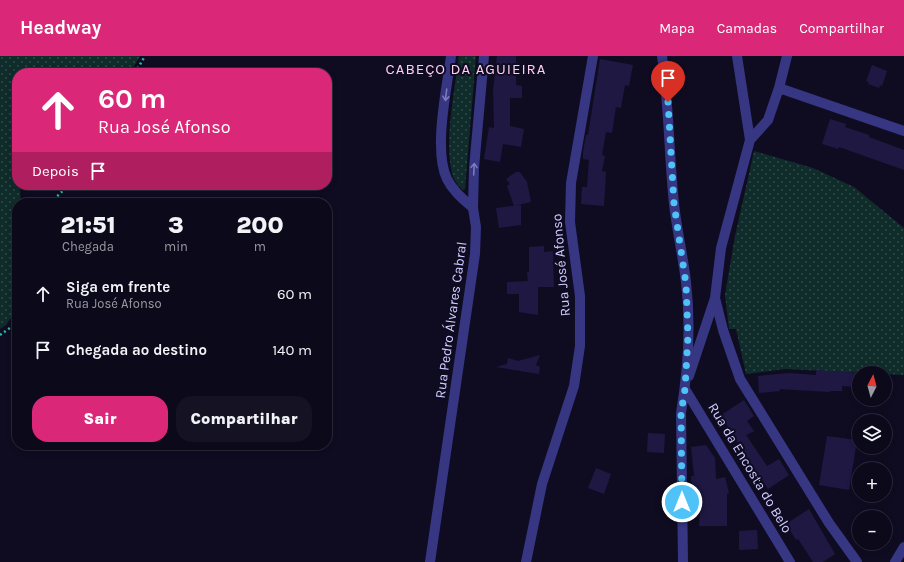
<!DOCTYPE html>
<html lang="pt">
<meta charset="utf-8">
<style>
:root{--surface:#0b091a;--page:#141223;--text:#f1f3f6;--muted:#9a9aa2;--line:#2b2a39;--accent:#db2777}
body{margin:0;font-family:Karla,sans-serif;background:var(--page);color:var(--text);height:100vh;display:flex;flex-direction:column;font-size:15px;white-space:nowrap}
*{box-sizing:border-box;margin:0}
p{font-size:13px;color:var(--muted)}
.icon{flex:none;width:22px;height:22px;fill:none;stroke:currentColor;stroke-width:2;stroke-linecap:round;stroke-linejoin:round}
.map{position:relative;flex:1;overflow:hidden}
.sheet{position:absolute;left:12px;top:142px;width:320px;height:252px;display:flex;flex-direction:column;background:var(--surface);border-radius:16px;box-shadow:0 2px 6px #0003,0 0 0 1px var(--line)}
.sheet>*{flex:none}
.top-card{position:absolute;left:12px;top:12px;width:320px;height:122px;border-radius:16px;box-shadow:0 2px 6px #0003,0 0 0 1px var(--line);background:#db2777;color:#fff;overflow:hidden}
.needle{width:26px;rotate:6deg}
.fabs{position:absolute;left:852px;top:310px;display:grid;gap:8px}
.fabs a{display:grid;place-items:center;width:40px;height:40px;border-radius:50%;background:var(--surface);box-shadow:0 2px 6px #0003,0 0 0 1px var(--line);font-size:20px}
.pin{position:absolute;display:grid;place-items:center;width:34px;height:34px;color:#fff;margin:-41px -17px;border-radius:50% 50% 50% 0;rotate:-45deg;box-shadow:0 0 4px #0007}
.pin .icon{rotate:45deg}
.me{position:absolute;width:44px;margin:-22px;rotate:0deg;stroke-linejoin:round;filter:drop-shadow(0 0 3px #0008)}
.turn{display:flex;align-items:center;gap:14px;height:84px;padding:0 20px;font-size:18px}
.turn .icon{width:52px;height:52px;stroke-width:2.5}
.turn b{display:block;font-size:28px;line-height:34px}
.then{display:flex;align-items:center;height:38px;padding:0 20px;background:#0003;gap:8px;font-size:15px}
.eta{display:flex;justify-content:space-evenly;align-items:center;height:68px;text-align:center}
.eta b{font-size:24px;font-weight:800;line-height:28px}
.button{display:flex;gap:8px;margin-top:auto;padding:8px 20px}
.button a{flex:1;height:46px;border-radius:16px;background:var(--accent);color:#fff;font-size:16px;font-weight:800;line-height:46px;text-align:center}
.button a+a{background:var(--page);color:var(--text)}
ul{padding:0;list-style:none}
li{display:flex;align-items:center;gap:12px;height:56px;padding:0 20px}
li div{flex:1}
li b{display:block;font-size:15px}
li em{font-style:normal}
header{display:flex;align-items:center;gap:24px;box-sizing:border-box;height:56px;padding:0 20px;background:var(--accent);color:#fff}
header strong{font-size:19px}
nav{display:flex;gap:22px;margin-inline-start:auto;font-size:14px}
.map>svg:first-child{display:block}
.grass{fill:url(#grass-dots)}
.building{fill:#1f1843}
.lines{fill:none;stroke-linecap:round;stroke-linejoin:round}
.path{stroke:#2ab7a9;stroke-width:2.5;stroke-dasharray:2 3;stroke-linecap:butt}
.minor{stroke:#363682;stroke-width:10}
.tertiary{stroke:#363682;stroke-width:10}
.oneway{stroke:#7c7aba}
.route{stroke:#4fc3f7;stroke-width:7;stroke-dasharray:0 12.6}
.labels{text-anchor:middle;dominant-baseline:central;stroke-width:4;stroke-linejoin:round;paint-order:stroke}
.street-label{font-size:14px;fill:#d1cdff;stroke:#0f0c22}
.neighbourhood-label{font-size:15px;letter-spacing:1px;fill:#ffcfef;stroke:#0f0c22}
</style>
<header>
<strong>Headway</strong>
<nav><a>Mapa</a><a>Camadas</a><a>Compartilhar</a></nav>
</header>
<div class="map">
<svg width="904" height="506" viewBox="0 0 904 506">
<defs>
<pattern id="grass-dots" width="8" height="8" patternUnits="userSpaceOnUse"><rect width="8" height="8" fill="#0f2c2a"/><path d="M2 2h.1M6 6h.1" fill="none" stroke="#31494a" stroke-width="1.8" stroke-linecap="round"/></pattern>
</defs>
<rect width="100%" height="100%" fill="#0f0c22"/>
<path class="grass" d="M0,0h140l-10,17h-113v112h42l-1,2 -38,1 1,15h-4v107l-11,15 -6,4z
M459,0h17l-11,133 -2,1c-5,-4 -10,-11 -11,-17 -8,-33 3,-84 7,-117z
M754,95l59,17 41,19 50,41v147l-119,-6 -39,5 -10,-45h-7l-4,-34 10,-59z"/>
<path class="building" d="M497,0h19v29l6,1v12h-12v28l14,3 -3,18 -18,-3 -3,18 -16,-3 5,-32 5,1 -1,-37z
M600,3l33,6 -4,21 -4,-1 -4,23 -5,-1 -4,26 -6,-1 -4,23 3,1 -3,15 4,1 -2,34 -23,-2 1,-17h5l2,-27 -6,-1v-7l3,-17h2z
M872,9l15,6 -5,15 -2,-1 -1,3 -11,-4 1,-2 -3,-1z
M830,63l16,5 -1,3 24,8v2l35,13v20l-65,-23 -1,2 -16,-5z
M516,116h4l7,10 4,20 -17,4 -7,-20 3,-2 -4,-5z
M521,149v20l-22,3 -3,-20z
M544,190v6l9,-1 1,36h-16v28l-19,-3v-18h-12v-12l21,-1 -1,-9h2v-25z
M540,299l-4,10 4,2 -1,7 -43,-7 11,-3 1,-6 10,3z
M816,314l43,3 -1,14 -16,-1v5h-12v1l-51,-3 1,2 -21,2 -1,-17 31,-3 27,2z
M744,344l10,16 -7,5 7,10 -8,4 21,31 12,-7 10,16 -21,14 -19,-29 -5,3 -11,-16 5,-4 -17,-28z
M648,377l17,1 -1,19 -17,-1z
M827,380l30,4 -8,50 -30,-5z
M706,389l9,13 1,21 9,-2 4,16 -2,1v32h-28l1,-25h-7l-2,-25h3l-3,-29z
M596,412l15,6 -7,20 -16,-6z
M809,453l26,45 -12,8h-10l-15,-23 -2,1 -10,-16z
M757,474l1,19 -19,1v-19z"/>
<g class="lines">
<path class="path" d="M135,17l10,-17
M50,147l19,-18
M0,279l17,-12"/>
<path class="minor" d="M451,0c-4,32 -18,94 -4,123 6,12 16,20 26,29
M662,0c7,49 7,99 12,148 3,27 9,52 12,78 5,43 2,89 -5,131l2,149
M779,32l125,43
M750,84l18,-20 11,-32 8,-32
M473,152l1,-40 10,-112
M715,242l8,32 17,49 89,144 28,39
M689,320l26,-78 6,-50 29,-108 -13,-84
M685,333l105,173
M526,506l16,-78 32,-98 6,-40v-50l-10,-74 1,-39 22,-127"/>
<path class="tertiary" d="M430,506l45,-308 1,-27 -3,-19
M895,506l9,-15"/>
</g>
<defs><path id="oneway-shaft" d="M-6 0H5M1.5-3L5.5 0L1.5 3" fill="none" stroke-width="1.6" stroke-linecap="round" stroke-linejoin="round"/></defs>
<g class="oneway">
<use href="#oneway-shaft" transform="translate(446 39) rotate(97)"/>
<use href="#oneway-shaft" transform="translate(474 113) rotate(-87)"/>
</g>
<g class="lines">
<path class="route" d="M668,46l6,102 12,80 2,52 -3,53 -4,24 1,89"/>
</g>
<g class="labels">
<g class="street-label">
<text transform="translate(561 209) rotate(-95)">Rua José Afonso</text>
<text transform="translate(451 264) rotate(-82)">Rua Pedro Álvares Cabral</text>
<text transform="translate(750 412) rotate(59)">Rua da Encosta do Belo</text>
</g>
<g class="neighbourhood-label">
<text x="466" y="13">CABEÇO DA AGUIEIRA</text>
</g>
</g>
</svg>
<div class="fabs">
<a><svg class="needle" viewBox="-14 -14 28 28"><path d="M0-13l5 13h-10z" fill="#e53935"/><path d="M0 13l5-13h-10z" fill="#9a9aa2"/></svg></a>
<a><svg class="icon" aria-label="layers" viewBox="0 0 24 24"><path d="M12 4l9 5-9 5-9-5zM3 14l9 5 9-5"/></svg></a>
<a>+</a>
<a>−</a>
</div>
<div class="pin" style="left:668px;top:46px;background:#d93025"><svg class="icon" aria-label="arrive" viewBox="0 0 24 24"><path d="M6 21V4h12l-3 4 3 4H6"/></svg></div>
<svg class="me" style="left:682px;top:446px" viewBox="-20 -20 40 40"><circle r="17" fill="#4fc3f7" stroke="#fff" stroke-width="3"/><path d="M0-11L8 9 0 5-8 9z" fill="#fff"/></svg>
<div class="top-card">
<div class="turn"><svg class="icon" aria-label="ahead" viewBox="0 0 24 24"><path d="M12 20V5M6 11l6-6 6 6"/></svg><div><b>60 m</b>Rua José Afonso</div></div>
<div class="then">Depois<svg class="icon" aria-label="arrive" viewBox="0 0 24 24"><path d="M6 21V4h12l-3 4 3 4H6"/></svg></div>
</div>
<section class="sheet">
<div class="eta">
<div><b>21:51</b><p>Chegada</p></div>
<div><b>3</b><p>min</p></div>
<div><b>200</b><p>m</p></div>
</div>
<ul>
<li><svg class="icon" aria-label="ahead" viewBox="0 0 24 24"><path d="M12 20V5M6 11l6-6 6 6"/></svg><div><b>Siga em frente</b><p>Rua José Afonso</p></div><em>60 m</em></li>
<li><svg class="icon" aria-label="arrive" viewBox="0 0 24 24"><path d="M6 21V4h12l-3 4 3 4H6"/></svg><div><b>Chegada ao destino</b></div><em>140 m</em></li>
</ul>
<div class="button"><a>Sair</a><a>Compartilhar</a></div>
</section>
</div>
